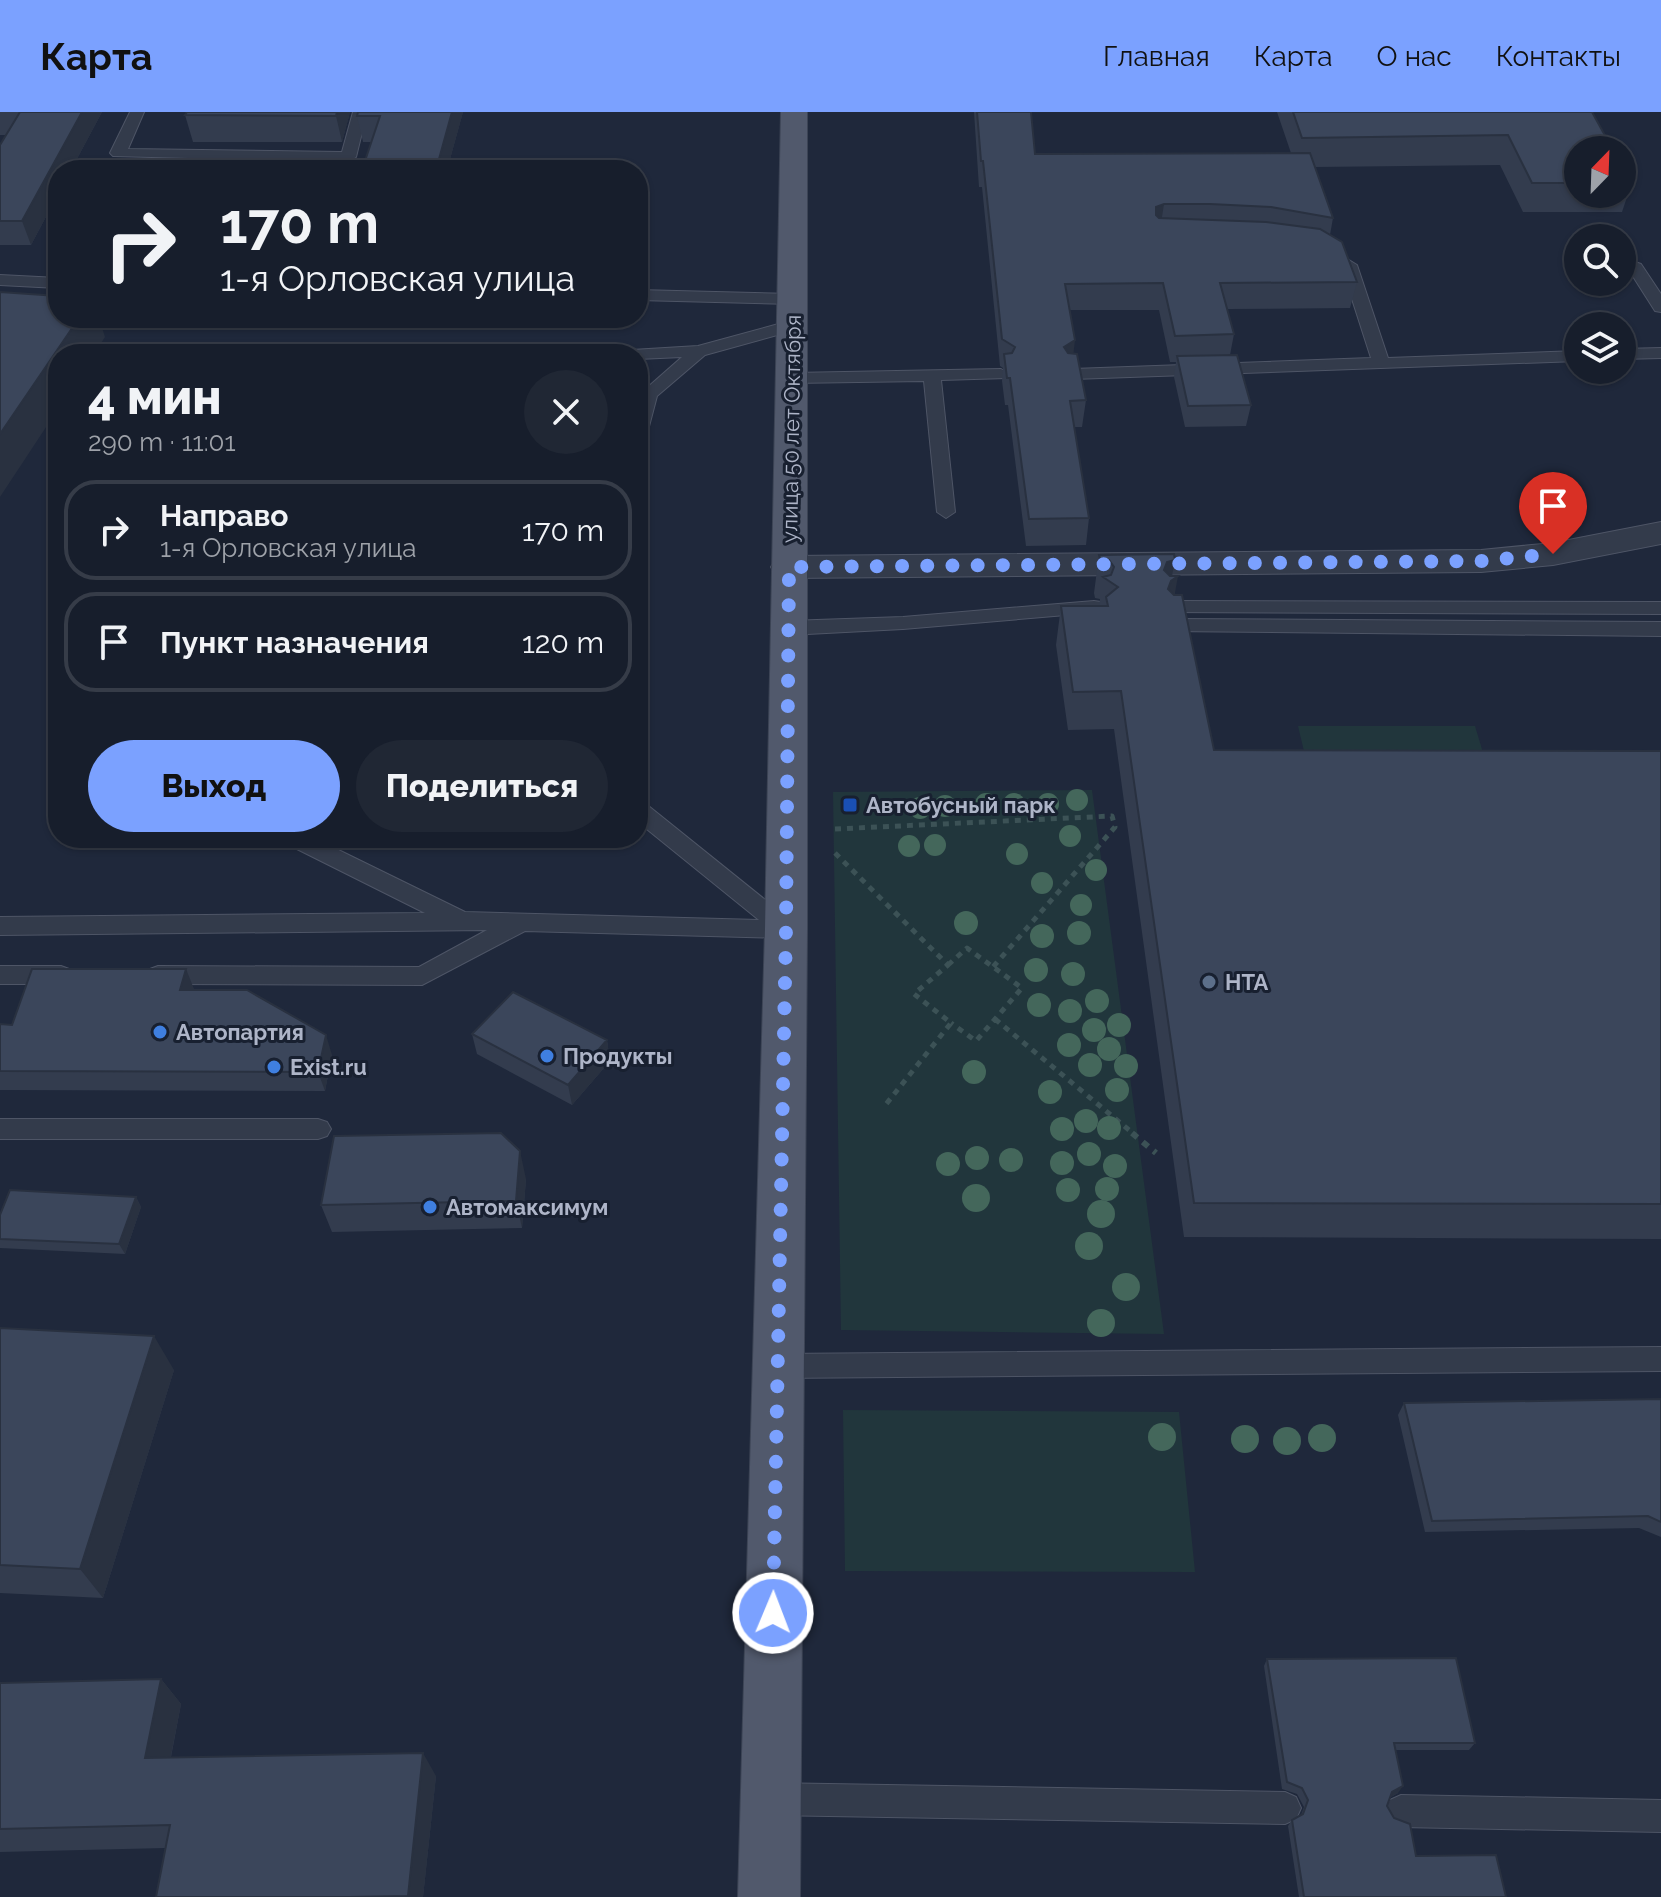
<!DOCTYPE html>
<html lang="ru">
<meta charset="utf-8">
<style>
:root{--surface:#171e2c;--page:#202734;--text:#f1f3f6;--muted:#9ea2a9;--line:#363c48;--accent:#7ba1ff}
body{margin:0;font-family:Raleway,sans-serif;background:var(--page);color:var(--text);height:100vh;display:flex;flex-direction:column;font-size:30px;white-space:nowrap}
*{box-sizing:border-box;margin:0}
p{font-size:26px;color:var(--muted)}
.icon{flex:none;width:44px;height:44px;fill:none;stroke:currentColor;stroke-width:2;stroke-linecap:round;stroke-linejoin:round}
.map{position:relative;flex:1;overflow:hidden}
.sheet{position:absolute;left:48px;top:232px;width:600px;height:504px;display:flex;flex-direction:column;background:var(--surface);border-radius:32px;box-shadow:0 2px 6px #0004,0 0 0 2px var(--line)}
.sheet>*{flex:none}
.guide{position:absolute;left:48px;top:48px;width:600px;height:168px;border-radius:32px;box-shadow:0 2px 6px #0004,0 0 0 2px var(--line);background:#171e2c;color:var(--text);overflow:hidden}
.needle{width:52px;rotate:23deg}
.tools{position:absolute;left:1564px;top:24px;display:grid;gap:16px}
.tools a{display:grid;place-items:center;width:72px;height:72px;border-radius:50%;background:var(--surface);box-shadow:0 2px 6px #0004,0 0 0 2px var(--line);font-size:40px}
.pin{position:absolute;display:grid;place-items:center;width:68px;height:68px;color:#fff;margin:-82px -34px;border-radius:50% 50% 50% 0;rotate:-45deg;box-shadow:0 0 8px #0007}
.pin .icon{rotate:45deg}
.me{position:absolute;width:88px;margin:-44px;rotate:1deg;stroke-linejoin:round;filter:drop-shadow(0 0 6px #0008)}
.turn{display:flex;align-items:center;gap:28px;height:168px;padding:0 40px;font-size:36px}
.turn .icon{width:104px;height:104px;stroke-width:2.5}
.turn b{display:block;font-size:56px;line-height:68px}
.round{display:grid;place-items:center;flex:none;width:84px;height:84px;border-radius:42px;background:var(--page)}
.summary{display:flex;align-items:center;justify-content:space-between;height:136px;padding:0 40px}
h1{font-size:48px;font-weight:800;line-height:60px}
.button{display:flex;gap:16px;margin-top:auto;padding:16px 40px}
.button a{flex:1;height:92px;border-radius:48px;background:var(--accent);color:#111;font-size:32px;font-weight:800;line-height:92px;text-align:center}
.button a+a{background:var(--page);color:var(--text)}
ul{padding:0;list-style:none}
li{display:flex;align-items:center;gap:24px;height:100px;margin:0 16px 12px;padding:0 24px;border:4px solid var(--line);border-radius:32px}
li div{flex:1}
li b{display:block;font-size:30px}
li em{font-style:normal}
header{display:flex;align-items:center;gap:48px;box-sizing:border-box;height:112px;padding:0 40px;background:var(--accent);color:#111}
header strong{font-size:38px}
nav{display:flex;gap:44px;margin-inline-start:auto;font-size:28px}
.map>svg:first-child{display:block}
.green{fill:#21363c}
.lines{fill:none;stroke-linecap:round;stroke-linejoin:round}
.service-casing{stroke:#4e5566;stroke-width:2}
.minor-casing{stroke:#4e5566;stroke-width:2}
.primary-casing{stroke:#3c4455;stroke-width:2}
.path-far1{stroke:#3c5256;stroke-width:5;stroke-dasharray:6 6;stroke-linecap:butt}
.path{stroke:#3c5256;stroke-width:6;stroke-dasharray:7 7;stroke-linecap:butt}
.service{fill:#333b4b;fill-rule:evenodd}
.minor{fill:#333b4b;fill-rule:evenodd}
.primary{fill:#51596c;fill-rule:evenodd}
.tree{fill:#44675b}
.wall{fill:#333c4e}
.shaded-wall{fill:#293140}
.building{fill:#3b465b;stroke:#293140;stroke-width:2}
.route{stroke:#7ba1ff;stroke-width:14;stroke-dasharray:0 25.2}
.transit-dot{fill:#1a4fb4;stroke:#182030;stroke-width:3}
.service-dot{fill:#5c6f8a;stroke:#182030;stroke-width:3}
.shop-dot{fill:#3f7fe0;stroke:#182030;stroke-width:3}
.labels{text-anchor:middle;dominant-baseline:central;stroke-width:6;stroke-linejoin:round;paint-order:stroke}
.street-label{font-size:22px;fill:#aeb5c8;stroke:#182030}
.poi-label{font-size:22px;font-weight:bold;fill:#aeb5c8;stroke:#182030;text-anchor:start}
</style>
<header>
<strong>Карта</strong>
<nav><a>Главная</a><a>Карта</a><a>О нас</a><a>Контакты</a></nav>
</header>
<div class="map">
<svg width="1661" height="1785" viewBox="0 0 1661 1785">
<rect width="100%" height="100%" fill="#1f283b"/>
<path class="green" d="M1298,614h177l19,63h-181z
M1092,678l72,544 -323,-4 -8,-538z
M843,1298l336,2 16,160 -350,-1z"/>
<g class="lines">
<g class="service-casing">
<path id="service" d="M130,0h14l-16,37 214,3 11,-40h14l-11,45 -8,5 -235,-6 -3,-3z
M1339,142l18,11 31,93 190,-7v10l-505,18 -9,-5 9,-5 298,-11 -29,-90 -11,-9z
M1635,150l6,2 20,30v18l-6,-1 -28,-44z
M0,163l58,3v10l-58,-3z
M638,178l155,4 8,5 -8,5 -155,-4z
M793,208l8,5 -2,4 -94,26 -48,41 -10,38 -9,5 2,-45 42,-37 -44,2v-5h-9l3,-4 66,-4z
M1661,236v10l-39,1v-10z
M1001,257l9,5 -3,4 -66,2 14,132 -9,6 -9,-6 -13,-131 -132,2 -9,-5 9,-5z
M1094,489l7,1 3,5 -3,5 -198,17 -115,6 -10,-7 10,-7 115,-4z
M1170,489l491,1v12l-498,-2 -3,-5 3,-5z
M1174,507l487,3v14l-494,-5 -3,-5 3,-5z
M638,690l8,2 148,119 4,6 -4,6 -8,3 -261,-7 -103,54 -264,-1 -8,-3 -4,-6 4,-6 8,-3 261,1 68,-37 -487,5v-18l425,-4 -138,-69 -3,-6h30l151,74 294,8 -121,-98z
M0,854h61l8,3 4,6 -4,6 -8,3h-61z
M0,1007h318l9,3 4,7 -4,7 -9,3h-318z
M1661,1235v24l-884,7 -10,-3 -4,-9 4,-9 10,-3z
M770,1671l515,9 11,5 5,11 -5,11 -11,5 -515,-9 -11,-5 -5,-11 5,-11z
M1401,1683l260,5v32l-260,-5 -11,-5 -5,-11 5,-11z"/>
</g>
<g class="minor-casing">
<path id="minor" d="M1661,410v22l-108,21 -72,7 -692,6 -13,-3 -5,-8 5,-8 13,-3 692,-6 72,-7z"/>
</g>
<g class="primary-casing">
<path id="primary" d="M781,0h26v817l-7,968h-62l27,-968z"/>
</g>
<path class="path-far1" d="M835,717l277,-13 3,11 -122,140
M835,741l113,112 -34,29 37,29 -68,85
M948,853l19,-17 55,40 -46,53 -25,-18
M995,907l140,116"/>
<path class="path" d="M1132,1021l24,20"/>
<use href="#service" class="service"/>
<use href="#minor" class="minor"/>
<use href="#primary" class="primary"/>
</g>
<g class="tree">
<circle cx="1077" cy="688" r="11"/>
<circle cx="986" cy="692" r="11"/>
<circle cx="1014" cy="692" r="11"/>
<circle cx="1048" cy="692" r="11"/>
<circle cx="945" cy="694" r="11"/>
<circle cx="920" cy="696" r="11"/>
<circle cx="1070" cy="724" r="11"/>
<circle cx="935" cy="733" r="11"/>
<circle cx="909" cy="734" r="11"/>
<circle cx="1017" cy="742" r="11"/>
<circle cx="1096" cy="758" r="11"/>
<circle cx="1042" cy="771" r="11"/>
<circle cx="1081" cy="793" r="11"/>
<circle cx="966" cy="811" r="12"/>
<circle cx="1079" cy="821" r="12"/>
<circle cx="1042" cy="824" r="12"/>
<circle cx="1036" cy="858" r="12"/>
<circle cx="1073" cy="862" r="12"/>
<circle cx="1097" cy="889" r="12"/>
<circle cx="1039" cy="893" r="12"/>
<circle cx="1070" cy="899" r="12"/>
<circle cx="1119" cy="913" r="12"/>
<circle cx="1094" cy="918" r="12"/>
<circle cx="1069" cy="933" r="12"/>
<circle cx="1109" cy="937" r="12"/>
<circle cx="1090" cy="953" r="12"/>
<circle cx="1126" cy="954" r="12"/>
<circle cx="974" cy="960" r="12"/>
<circle cx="1117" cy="978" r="12"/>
<circle cx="1050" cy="980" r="12"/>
<circle cx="1086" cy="1009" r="12"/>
<circle cx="1109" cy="1016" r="12"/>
<circle cx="1062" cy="1017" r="12"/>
<circle cx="1089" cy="1042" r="12"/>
<circle cx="977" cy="1046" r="12"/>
<circle cx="1011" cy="1048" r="12"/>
<circle cx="1062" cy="1051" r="12"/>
<circle cx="948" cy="1052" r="12"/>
<circle cx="1115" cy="1054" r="12"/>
<circle cx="1107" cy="1077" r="12"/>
<circle cx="1068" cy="1078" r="12"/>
<circle cx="976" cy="1086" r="14"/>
<circle cx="1101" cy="1102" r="14"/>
<circle cx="1089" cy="1134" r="14"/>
<circle cx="1126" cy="1175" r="14"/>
<circle cx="1101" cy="1211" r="14"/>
<circle cx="1162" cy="1325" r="14"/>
<circle cx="1322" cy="1326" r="14"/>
<circle cx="1245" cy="1327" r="14"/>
<circle cx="1287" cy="1329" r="14"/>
</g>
<path class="wall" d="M0,0h102l-31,58h-13v24l-27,51h-31v-100l6,-10h-6z
M187,0h163l-8,30h-149l-8,-27z
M463,0l-16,58h-85l9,-28h-8l-6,-26z
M974,0h57l4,42 256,-1 -14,-41h315l-14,38v44h44v-29l10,17 -10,30h-99l-23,-47 -185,2 18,51 -3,17 27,47 -7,26 -123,1 7,25 -4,21 21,50 -5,21 -61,1 -11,-50 2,-15h-6l-11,-52h-89l3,44 13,46 -4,27h-8l15,91 -3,27 -60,1 -18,-141h-3l-3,-24 1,-13 -3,-2 -18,-179h-3z
M1099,443l76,5 -3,16 3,19 39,155 447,1v488l-477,-2 -70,-508 -46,1 -12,-85 5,-39h38l1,-7 -5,-1 -1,-5z
M186,857l8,21 138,65 -7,36 -325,-1v-66l12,1z
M472,922l135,6 3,21 -38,44 -95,-51z
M526,1067l-4,49 -190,4 -11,-27z
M136,1085l5,10 -16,47 -125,-6v-33z
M0,1216l174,42 -71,228 -103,-5z
M1661,1287v138l-22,-9 -214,4 -27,-117 6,-12z
M1267,1547l208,84 -6,7h-73l2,43 -7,4 -4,9 29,50 90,41h-207l-11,-71 4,-6 9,-5 3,-8 -7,-13 -15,-5 -18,-123z
M161,1567l20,25 -10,53 265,19 -13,121h-267l9,-49 -165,4v-169z"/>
<path class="shaded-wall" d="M82,0h20l-31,58h-13v24l-27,51 -9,-24z
M337,0h13l-8,30 -6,-26z
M452,0h11l-16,58h-11z
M1164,92l-4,26 -7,3 3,-26z
M79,206h20l6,19 -11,17h-36v55l-58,88v-63z
M1075,228l-3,26 -8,-19z
M1175,448l-4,21 7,-5 -7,39 -7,-45 3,-8z
M186,857l8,20 -6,21 -8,-20z
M326,923l6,20 -7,36 -7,-19z
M607,928l3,21 -38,44 -4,-20z
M520,1039l6,28 -4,49 -6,-27z
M136,1085l5,10 -16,47 -6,-10z
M154,1224l20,34 -71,228 -23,-29z
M161,1567l20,25 -15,77 -21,-23z
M423,1641l13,23 -13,121h-14l-1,-1z
M1403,1674l-5,7 -11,6 5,-7z"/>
<path class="building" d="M20,0h62l-60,109h-22v-76z
M187,0h150l-1,4 -151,-1z
M358,0h94l-16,58h-74l18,-54h-23z
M977,0h54l4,42 275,-1 23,65 -62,-11 -61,-3h-46l-8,3v8l3,3 107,4 54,7 22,13 15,40 -137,1 14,51 -59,2 -12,-53 -98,1 10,56 -11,7 4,6 9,1 9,46 -16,1 19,117 -60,1 -19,-141h-3l-3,-24 8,-1 3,-6 -13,-8 -19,-178h-2z
M1293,0h299l21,38h-35v33h-46l-24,-48 -206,3z
M1622,53l10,17h-10z
M0,180l58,4v22h21l-79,116z
M1237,243l14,50 -63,1 -11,-50z
M1174,442l1,6 -8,2 -3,8 6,6h8l-7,5 -3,8 6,6h8l32,155 447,1v453l-467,-1 -73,-512 -48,1 -12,-86h47l-2,-9 12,-10 -15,-10 8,-2 3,-8 -5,-7 -9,-1 -1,-4z
M32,857h154l-6,21h67l79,45 -8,37 -318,-1v-47l12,1z
M513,880l94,48 -39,45 -96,-51z
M501,1021l19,18 -4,50 -195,4 13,-69z
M10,1078l126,7 -17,47 -119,-5v-24z
M0,1216l154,8 -74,233 -80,-4z
M1661,1287v123l-13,-6 -216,5 -28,-118z
M1456,1546l19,85h-81l9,43 -11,6 -5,14 7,12 16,6 6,32 80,-1 10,42h-202l-12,-77 11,-6 5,-14 -6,-12 -15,-6 -20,-123z
M161,1567l-16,79 278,-5 -15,143 -59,1h-193l14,-72 -170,4v-146z"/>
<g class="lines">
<path class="route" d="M773,1501l13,-684 3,-362 692,-6 72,-7"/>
</g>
<rect class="transit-dot" x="842" y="685" width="16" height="16" rx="4"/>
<circle class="service-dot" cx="1209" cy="870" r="8"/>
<g class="shop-dot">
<circle cx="160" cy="920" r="8"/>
<circle cx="547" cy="944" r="8"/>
<circle cx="274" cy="955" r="8"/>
<circle cx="430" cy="1095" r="8"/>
</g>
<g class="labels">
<g class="street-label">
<text transform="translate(791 317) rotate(-89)">улица 50 лет Октября</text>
</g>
<g class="poi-label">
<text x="866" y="693">Автобусный парк</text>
<text x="1225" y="870">НТА</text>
<text x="176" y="920">Автопартия</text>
<text x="563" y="944">Продукты</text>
<text x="290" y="955">Exist.ru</text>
<text x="446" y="1095">Автомаксимум</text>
</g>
</g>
</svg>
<div class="tools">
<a><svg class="needle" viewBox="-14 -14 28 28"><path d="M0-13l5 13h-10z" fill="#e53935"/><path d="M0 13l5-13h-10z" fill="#9ea2a9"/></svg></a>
<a><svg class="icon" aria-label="search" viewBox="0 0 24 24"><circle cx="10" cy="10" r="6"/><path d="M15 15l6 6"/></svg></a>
<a><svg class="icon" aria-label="layers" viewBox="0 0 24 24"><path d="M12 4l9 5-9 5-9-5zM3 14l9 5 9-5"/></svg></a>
</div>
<div class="pin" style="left:1553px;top:442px;background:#d93025"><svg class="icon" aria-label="arrive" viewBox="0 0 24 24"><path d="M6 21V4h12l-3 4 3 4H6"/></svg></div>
<svg class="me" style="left:773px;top:1501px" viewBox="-20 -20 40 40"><circle r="17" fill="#7ba1ff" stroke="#fff" stroke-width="3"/><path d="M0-11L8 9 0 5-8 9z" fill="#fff"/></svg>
<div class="guide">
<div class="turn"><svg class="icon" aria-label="right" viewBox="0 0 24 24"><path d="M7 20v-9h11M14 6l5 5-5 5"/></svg><div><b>170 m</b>1-я Орловская улица</div></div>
</div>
<section class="sheet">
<div class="summary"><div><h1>4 мин</h1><p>290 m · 11:01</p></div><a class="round"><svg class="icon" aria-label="close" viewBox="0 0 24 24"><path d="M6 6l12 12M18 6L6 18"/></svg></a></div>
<ul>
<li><svg class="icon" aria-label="right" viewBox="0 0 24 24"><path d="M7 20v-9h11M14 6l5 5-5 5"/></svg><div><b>Направо</b><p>1-я Орловская улица</p></div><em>170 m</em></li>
<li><svg class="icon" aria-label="arrive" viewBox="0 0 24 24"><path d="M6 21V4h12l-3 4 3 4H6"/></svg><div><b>Пункт назначения</b></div><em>120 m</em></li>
</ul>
<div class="button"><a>Выход</a><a>Поделиться</a></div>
</section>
</div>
